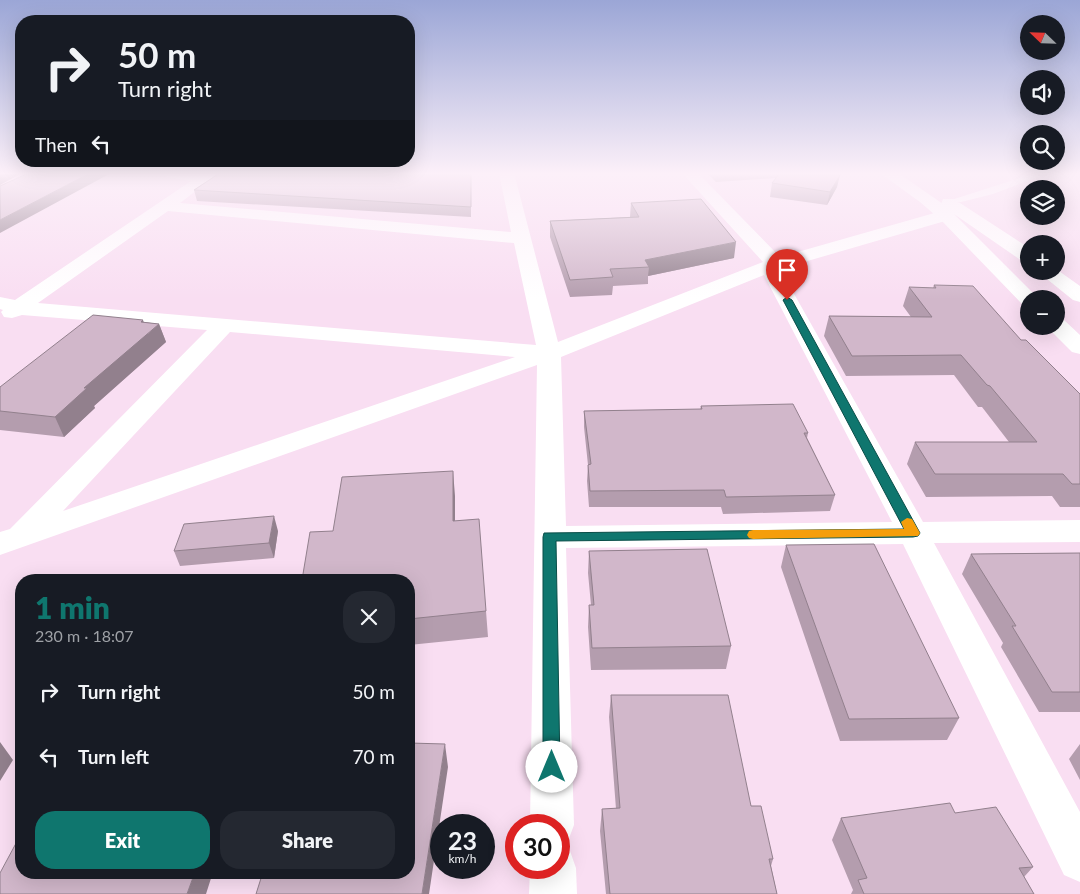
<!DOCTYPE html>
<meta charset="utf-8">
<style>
:root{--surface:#171b24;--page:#242831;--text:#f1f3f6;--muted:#9ea1a6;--accent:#0f766e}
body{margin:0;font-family:Lato,sans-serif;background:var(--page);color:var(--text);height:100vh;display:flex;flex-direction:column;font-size:19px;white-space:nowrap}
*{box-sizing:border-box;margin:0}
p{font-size:16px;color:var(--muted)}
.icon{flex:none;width:28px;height:28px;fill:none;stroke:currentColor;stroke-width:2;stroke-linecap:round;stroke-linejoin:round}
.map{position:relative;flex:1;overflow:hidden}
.sheet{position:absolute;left:15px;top:574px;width:400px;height:305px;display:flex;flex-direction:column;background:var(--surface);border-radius:20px;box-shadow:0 5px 20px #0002}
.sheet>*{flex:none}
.banner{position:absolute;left:15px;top:15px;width:400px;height:152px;border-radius:20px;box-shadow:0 5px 20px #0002;background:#171b24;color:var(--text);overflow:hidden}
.needle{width:32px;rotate:293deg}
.tools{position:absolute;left:1020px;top:15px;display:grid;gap:10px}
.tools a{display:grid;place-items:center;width:45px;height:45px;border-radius:50%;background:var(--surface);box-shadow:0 5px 20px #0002;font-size:25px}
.speed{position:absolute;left:430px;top:814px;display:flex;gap:10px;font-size:25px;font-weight:700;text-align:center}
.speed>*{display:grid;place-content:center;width:65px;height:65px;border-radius:50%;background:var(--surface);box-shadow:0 5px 20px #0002;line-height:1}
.speed small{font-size:12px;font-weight:400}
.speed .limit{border:8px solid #d22;background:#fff;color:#111}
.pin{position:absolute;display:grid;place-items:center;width:42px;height:42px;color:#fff;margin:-51px -21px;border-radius:50% 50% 50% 0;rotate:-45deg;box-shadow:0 0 5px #0007}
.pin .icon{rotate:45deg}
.me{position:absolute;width:55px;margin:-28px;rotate:0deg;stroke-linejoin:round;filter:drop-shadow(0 0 4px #0008)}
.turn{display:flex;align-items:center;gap:18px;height:105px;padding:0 20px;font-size:22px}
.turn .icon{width:65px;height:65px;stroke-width:2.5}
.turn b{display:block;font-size:35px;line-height:42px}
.then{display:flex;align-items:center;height:48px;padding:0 20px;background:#0003;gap:10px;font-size:19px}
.round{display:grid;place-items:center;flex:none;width:52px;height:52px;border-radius:20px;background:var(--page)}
.overview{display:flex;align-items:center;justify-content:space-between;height:85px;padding:0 20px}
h1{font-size:30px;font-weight:800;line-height:38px;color:var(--accent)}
.cta{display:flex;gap:10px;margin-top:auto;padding:10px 20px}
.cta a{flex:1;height:58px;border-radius:20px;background:var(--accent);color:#fff;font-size:20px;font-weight:800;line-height:58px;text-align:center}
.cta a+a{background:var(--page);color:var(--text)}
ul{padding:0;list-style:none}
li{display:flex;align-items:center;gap:15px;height:65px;padding:0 20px}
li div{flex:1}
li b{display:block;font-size:19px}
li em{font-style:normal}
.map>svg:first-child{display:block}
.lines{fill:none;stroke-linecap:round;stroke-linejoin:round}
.lane{fill:#fff;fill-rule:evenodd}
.street{fill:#fff;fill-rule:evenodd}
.secondary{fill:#fff;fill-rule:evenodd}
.wall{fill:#b49dae}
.shaded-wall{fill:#92808d}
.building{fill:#d1b7ca;stroke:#92808d}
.route{fill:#0f766e;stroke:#0a4d48}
.slow{fill:#f59e0b}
</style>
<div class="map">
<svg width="1080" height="894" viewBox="0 0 1080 894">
<rect width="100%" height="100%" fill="#f9def2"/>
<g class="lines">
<path class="lane" d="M1035,173h13l-55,21 -44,11 -4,-3z"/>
<path class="street" d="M161,173h58l-39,30 331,29 -12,-59h15l44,169 205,-80 -81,-89h16l82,84 158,-45 5,-13h12l2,3 -5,17 -172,50 143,253 157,-2v22l-146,1 146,269v70l-16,-7 -161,-331 -337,4 8,277 -6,16 -9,3v-19h-29l7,-460 -537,190v-23l10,-3 197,-199 -185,-15 -10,3 -8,-1 -3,-5 2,-2 -3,-1v-12l15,3 176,-119 -23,-4zM168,211l346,32 22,102 -498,-42zM764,275l128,247 -326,4 -5,-169zM230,332l285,25 -452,154z
M559,847l11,4 6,17 1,26h-48l1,-26h29z"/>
<path class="secondary" d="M880,173h18l48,33 2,-3h12l69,45v15l-7,-2 -68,-47 85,85h-10v7l-7,-2 -81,-84 -21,-18z
M1056,269l24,17v16l-7,-2 -36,-29h19z
M1056,318l8,2 16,15v19l-8,-2 -26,-26h10z"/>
</g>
<path class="wall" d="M219,173h252v44l-274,-16 -3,-11z
M707,173h132l-2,14 -10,18 -57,-8 2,-14 4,-5 -60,4z
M631,203l103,55 -86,18v8l-35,2 -1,9 -42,2 -20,-60v-16l80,-4z
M934,285l87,55 59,54v113h-20l-8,-11 -126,1 -19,-33 8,-22h94l-27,-35h-4l-24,-32 -108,1 -22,-40 5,-20 82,1 -8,-11 6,-19 24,1z
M144,322l15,2 7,18 -72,64 1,2 -31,29 -64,-7v-43z
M701,406l107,27 -1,5 28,57 -5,16 -107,3 -2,-7h-132l-2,-26 1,-16 -4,-38v-16l116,-1z
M455,496v25l31,90 2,26 -79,8v-65l-76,-49z
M278,531l-4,27 -94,8 -6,-15z
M786,545l173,173 -12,22 -107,1 -59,-174z
M589,551l142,95 -5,23 -135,1 -3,-43 1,-22h2l-3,-32z
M1080,553v159h-41l-38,-65 2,-4 -41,-69 9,-20z
M611,695l140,111 22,53 -2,7 6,28h-171l-6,-63 2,-22h14l-7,-92z
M1080,744v36l-11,-21z
M955,813l78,54 -9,10 10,17h-183l2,-4 -21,-50 9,-22z"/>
<path class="shaded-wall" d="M0,173h22l-22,12z
M90,173h21l-111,60v-13z
M840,175l-3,12 -10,18 3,-13z
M736,242l-2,16 -86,18 1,-9 -4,-7z
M143,320l5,14 11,-10 7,18 -72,64 1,2 -31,29 -9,-20 29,-29z
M453,471l2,25v50l-2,-25z
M274,516l4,15 -4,27 -5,-15z
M0,742l13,18 -13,21z
M445,744l3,23 -19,127h-7z
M195,872h18l-7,22h-19z"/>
<path class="building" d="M29,173h61l-90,47v-34z
M220,173h251v34l-277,-17z
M780,173h59l1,2 -10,17 -58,-9z
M701,199l35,43 -91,18 4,7 -39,2 3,8 -43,3 -20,-59 89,-4 -8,-14z
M934,285l39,1 48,54h5l54,54v90h-8l-9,-10h-128l-20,-32h122l-47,-56 -3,-1 -26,-30 -109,1 -23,-40 103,1 -23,-30 27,1z
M93,315l50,5 -2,2 18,2 -75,64h3l-32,29 -55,-6v-24z
M793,404l15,29h-4l31,62 -109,2 -2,-7 -134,1 -2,-26 3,-1 -7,-53 118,-2 -1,-3z
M453,471v50l26,-2 7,92 -77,8v-39h-107l8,-48 23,-1 9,-54z
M274,516l-5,27 -95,8 10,-27z
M874,544l85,174 -110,1 -63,-174z
M707,549l24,97 -139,2 -3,-43h5l-5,-54z
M1080,553v139h-28l-40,-66h4l-45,-72z
M611,695h117l23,111h10l12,53h-4l8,35h-167l-8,-85 18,-1z
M409,743l36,1 -23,150h-166l7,-22h146z
M950,803l5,10 41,-6 37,60 -14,1 15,26h-170l-6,-14 9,-2 -26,-60z
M21,834v38h174l-8,22h-187v-21z"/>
<linearGradient id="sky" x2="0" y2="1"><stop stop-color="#9ba6d6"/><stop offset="0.58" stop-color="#fcf0f9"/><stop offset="1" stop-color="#fcf0f9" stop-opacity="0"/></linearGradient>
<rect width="1080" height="299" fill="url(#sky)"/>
<path class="route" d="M787,297l5,3 128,233 -2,3 -5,1 -357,4 4,226 -2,6 -6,2 -6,-2 -3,-6v-230l1,-4 360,-4 -121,-229z"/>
<path class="slow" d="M907,518l5,1 8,14 -2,3 -165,3 -4,-1 -2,-3 2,-4 4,-1 151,-1 -3,-7z"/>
</svg>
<div class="tools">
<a><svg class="needle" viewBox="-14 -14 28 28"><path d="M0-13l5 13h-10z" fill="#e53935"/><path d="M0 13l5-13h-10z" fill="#9ea1a6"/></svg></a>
<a><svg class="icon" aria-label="sound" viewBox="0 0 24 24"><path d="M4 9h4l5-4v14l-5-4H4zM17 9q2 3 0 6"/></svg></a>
<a><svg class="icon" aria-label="search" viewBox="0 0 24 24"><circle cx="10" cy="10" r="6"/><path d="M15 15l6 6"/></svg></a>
<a><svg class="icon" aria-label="layers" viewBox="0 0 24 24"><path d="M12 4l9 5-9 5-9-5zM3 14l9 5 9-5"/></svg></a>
<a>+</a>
<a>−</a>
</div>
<div class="speed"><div>23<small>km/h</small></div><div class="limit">30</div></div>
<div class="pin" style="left:787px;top:300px;background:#d93025"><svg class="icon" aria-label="arrive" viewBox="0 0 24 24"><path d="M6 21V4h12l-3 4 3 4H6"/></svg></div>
<svg class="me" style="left:552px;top:767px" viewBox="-20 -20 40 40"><circle r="19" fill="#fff"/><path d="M0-13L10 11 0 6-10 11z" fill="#0f766e"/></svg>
<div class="banner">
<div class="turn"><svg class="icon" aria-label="right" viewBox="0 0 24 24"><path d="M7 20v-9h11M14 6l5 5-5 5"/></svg><div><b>50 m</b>Turn right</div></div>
<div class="then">Then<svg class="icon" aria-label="left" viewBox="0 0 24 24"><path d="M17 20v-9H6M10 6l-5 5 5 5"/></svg></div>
</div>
<section class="sheet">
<div class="overview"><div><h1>1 min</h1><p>230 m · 18:07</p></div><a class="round"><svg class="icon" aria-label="close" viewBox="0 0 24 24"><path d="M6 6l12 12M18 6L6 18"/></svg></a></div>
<ul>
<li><svg class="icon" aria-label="right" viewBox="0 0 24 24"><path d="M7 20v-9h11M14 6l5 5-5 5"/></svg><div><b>Turn right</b></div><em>50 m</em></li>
<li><svg class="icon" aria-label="left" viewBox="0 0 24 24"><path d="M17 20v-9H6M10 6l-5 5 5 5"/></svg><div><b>Turn left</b></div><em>70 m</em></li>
</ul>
<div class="cta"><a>Exit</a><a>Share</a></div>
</section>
</div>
